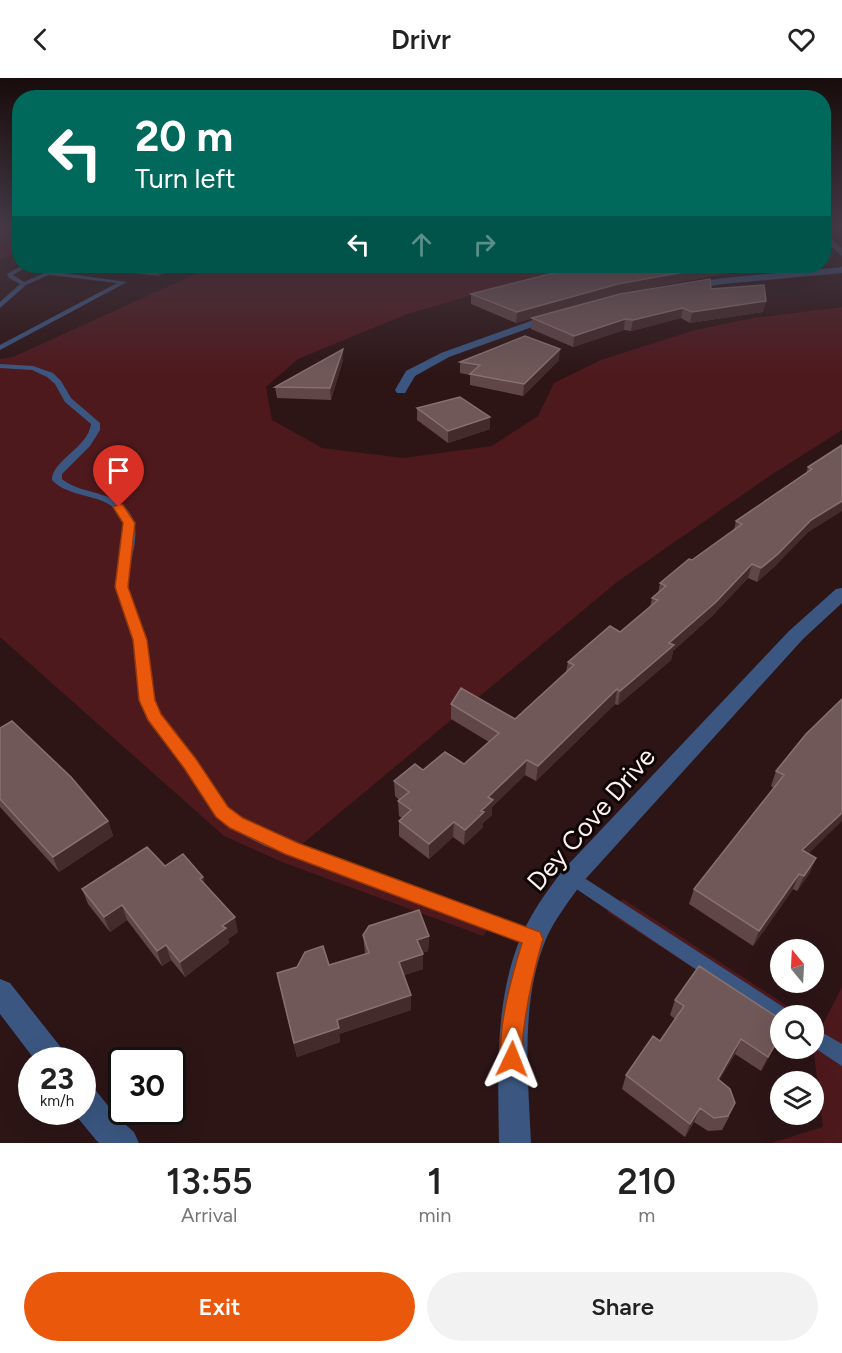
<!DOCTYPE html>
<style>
:root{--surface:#fff;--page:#f2f2f2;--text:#222;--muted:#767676;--accent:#ea580c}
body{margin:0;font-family:Figtree,sans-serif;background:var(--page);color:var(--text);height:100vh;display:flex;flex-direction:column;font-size:22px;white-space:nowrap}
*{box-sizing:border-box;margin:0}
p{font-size:20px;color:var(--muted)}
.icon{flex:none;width:33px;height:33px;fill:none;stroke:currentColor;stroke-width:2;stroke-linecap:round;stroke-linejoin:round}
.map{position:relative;height:1065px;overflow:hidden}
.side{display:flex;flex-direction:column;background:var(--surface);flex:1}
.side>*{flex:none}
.banner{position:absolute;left:12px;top:12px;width:819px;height:183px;border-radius:24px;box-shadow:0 6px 24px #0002;background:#00695c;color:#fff;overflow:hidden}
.needle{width:39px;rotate:342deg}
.buttons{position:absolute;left:770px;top:861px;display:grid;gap:12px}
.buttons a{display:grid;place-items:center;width:54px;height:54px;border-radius:50%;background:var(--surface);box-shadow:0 6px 24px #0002;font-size:30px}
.speed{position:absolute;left:18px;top:969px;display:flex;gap:12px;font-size:30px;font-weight:700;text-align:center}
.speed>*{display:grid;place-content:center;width:78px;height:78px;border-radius:50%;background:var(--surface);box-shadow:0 6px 24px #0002;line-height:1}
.speed small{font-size:15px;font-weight:400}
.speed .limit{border:3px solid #111;border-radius:9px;background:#fff;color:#111}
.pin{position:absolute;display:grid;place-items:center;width:51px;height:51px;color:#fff;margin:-62px -26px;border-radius:50% 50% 50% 0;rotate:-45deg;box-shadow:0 0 6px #0007}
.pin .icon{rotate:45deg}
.me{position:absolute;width:66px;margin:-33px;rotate:2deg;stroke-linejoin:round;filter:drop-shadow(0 0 4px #0008)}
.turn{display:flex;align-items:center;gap:21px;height:126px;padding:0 24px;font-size:27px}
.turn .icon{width:78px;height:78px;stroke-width:2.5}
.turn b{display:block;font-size:42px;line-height:51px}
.lanes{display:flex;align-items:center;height:57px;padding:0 24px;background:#0003;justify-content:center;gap:30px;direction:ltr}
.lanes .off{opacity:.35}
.eta{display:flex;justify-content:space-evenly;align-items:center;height:102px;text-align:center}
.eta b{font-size:36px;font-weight:600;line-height:42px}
.cta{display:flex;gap:12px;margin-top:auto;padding:12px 24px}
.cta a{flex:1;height:69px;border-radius:36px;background:var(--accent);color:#fff;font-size:24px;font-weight:600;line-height:69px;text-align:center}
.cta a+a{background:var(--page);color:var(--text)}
header{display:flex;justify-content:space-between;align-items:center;height:78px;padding:0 24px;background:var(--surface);font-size:27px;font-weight:600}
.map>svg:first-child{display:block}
.green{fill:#4e191d}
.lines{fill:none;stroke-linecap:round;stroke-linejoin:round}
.service{fill:#3b5781;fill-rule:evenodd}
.minor{fill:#3b5781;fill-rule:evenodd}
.wall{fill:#604646}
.shaded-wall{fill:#442b2b}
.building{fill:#715858;stroke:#877070;stroke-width:1.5}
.route{fill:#ea580c;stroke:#983908;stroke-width:1.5}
.labels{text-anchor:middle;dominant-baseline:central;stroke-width:6;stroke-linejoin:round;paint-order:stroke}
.near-street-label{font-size:26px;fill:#fef0f0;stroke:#0e0505}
</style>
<header><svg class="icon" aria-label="back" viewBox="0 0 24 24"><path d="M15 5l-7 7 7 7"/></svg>Drivr<svg class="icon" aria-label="heart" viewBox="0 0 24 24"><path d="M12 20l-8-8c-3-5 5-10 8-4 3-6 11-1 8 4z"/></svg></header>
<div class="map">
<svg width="842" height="1065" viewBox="0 0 842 1065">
<rect width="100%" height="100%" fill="#2d1516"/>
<path class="green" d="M0,148h19v26l-19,7z
M213,188h385l-81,16 -110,32 -109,45 -32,28 6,33 50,28 81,10 89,-12 46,-30 16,-33 47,-23 94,-30 58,-12 89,-11v123l-71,45 -154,107 -316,263 195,73 -13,18 -201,-74 -58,-26 -224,-199v-278l13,-2z
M623,821l178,116 -21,1v8l-173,-112z
M842,909v156h-71l52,-16 -10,-81v-23l8,5z"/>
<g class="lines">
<path class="service" d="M21,188h7l-15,9 11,7 36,-16h7l-11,6 71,10 -127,68v-5l117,-62 -68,-8 -23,10 -26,23v-6l20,-18 -11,-6 -2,-4z
M0,286l33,2 20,7 8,8 10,17 29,25v7l-10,16 -28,28v5c21,17 57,11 70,38 10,20 -5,47 -4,68 0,19 13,34 17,52 6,21 3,43 9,63 7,24 27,41 41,60 13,17 21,38 38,52 13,11 29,17 44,24l262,97 3,6 -3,6 -6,2 -268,-101c-15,-8 -30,-14 -43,-25 -16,-15 -24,-35 -37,-52 -15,-22 -37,-42 -45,-68 -5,-21 -2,-43 -7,-64 -4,-16 -14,-30 -16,-47 -3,-21 14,-52 5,-72 -12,-26 -52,-18 -70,-38 0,-20 36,-32 39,-56l-26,-22 -10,-18 -8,-7 -15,-7 -32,-2z
M572,792l216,140 2,6h-10v9l-6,-3 -208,-140 -2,-5 2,-5z
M813,949l29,17v22l-29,-19z"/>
<path class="minor" d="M824,155l18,15v8l-18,-16z
M842,189v6l-119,11 -37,6 -5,-3 5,-3 37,-6z
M553,235l5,3 -1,2 -108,39 -34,19 -10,17h-8l-2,-3 11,-19 35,-18z
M842,510v15l-39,36 -222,245c-12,17 -26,35 -35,55 -26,63 -18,137 -15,204h-32c-1,-68 -5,-139 21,-204 10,-25 27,-48 43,-69l226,-239 47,-42z
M0,901l10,4 53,67 4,10h-32l-35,-46z
M82,1005l11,4 25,31 16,14 5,11h-40l-3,-3 -23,-28h9z"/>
</g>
<path class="wall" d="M110,188h69l-20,10 -48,-6z
M597,188h168l-149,28 -100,29 -45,-19v-10l109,-26z
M711,211l55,12 -3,11 -73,11 -9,-5 -50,13 -7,-1 -51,17 -42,-18 1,-11z
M343,271v11l-12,40 -54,-2 -2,-11z
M559,282l-36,36 -53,-11v-10l-10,-2v-11z
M417,330l73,21 -42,14 -31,-23z
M842,367l-35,88 -33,34 -17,15 -9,-4 -36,38 -39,35 -2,9 -53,45 -3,-1 -79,77 -11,-6 -33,32v8l-9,8v4l-19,18 -11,-8 -24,22 -30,-23v-15l3,-3 -3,-2 -1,-15 1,-1 -4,-4 -1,-15 29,-11 41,-6 25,-22 -38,-23v-15l64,15 51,-47 2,-10 52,-30 30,-25 2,-9 6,-5 2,-10 74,-53 2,-9 70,-48 2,-6z
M0,650l108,93 5,15 -54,36 -59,-65z
M806,656l2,120 8,4 -7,16 -12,17 -4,-2 -40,57 -64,-42 5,-15 80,-101 -3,-2 5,-15z
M165,788l38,11 2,8 33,47 -10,7 1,4 -44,34 -14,-17 -9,6 -35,-46 -17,12 -22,-28 -6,-15z
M363,857l66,1 -1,15 -6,2 1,16 -19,6 7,35 -72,24 1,8 -43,15 -17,-69 -3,-15 52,-8 36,-11z
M675,922l105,37 -19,34 -26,-17 -16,26 10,37 -7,13 -14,1 -14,-9 -9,15 -63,-48 4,-14 34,-34 15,-22 -5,-4z"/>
<path class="shaded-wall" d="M157,188h22l-20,10z
M717,188h48l-149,28 -100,29 1,-11 101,-28z
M766,223l-3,11 -73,11 2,-11z
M683,230l-2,10 -50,13 2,-11z
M625,241l-1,11 -51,17 1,-11z
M343,271v11l-12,40 -1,-12z
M560,271l-1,11 -36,36 1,-12z
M490,339v12l-42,14v-12z
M842,423v10l-35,22 -33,34 -17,15 4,-14 50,-48z
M752,486l-4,14 -36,38 -39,35 -2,9 -53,45 2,-14 49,-48z
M617,611l-2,15 -79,77 2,-15z
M527,682l-2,15 -33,32v8l-9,8v4l-19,18 1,-15 16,-19 7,-14z
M842,735v8l-46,45 6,-16z
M108,743l5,15 -54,36 -6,-15z
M454,744l-1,15 -24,22v-15z
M816,780l-7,16 -12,17 7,-15z
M799,796l-6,15 -40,57 6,-15z
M203,799l4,15 -7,-13z
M122,827l5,15 -17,12 -6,-15z
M235,839l3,15 -10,7 1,4 -44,34 -5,-15 42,-36z
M429,858l-1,15 -11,4v-15z
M166,867l5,15 -9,6 -5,-15z
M423,876v15l-24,8v-15z
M411,917v15l-72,24 1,8 -43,15 -3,-14 43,-23z
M780,958v2l-19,33 7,-14z
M741,961l-6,15 -23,39 6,-14z
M700,1030l-6,14 -9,15 5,-13z"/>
<path class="building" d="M597,188h120l-99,18 -101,28 -46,-18 106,-27 3,1z
M710,201l1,10 53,-4 2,16 -74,11 -9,-4 -50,12 -8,-1 -51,17 -42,-18 88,-24z
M525,258l35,13 -36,35 -54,-10 10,-9 -20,-3z
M343,271l-13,39 -55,-1z
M460,319l30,20 -42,14 -31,-23z
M842,367v56l-31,19 -33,34 -17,14 -9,-4 -36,38 -47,41 5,2 -54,46 -3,-2 -79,77 -11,-6 -39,37 5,3 -12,11 3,1 -19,18 -11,-8 -25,22 -30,-23 12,-11 -13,-9 11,-9 -15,-11 21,-17 8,6 22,-18 19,12 35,-31 -48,-29 10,-16 54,31 59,-54 -6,-3 42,-36 10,6 38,-32 -6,-2 14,-12 -6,-3 29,-24 3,1 50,-36 -6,-3 76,-52 -4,-2z
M842,621v114l-40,37 14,8 -12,18 -5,-2 -40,57 -65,-42 90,-114 -8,-4 30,-37z
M12,643l59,56 37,44 -55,36 -53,-58v-71z
M147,769l18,19 18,-12 20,23 -3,2 35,38 -13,9 4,2 -46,34 -14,-17 -9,6 -35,-46 -18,12 -22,-28z
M419,832l10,26 -12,4 6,14 -24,8 12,33 -74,25 2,8 -45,15 -17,-70 20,-6 8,-15 18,-6 6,19 40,-12 -6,-18 6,-9z
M699,888l81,53v17l-12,21 -27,-18 -23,40 12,10 5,14 -7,13 -14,2 -14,-10 -10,16 -64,-49 27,-39 7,5 24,-35 -9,-6z"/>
<linearGradient id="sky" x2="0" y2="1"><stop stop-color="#190c0c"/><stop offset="0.5" stop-color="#463b47"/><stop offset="1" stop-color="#463b47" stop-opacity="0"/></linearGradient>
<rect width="842" height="297" fill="url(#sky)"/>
<path class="route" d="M119,426l4,1 12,18 -7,64 19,53 8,60 6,14 35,45 32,48 15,11 55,25 242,89 3,7c-9,31 -16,63 -20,96 -1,11 2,21 -3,32l-8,3 -8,-3c-11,-28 9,-95 18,-124l-237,-89 -55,-26 -14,-11 -32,-49 -36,-48 -9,-20 -6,-60 -18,-53 8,-64 -10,-16z"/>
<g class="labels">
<g class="near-street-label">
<text transform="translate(591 741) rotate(-49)">Dey Cove Drive</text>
</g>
</g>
</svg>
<div class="buttons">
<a><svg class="needle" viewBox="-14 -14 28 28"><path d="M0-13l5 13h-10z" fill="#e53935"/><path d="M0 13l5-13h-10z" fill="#767676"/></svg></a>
<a><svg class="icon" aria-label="search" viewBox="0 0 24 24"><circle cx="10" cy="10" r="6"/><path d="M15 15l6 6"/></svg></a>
<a><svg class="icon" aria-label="layers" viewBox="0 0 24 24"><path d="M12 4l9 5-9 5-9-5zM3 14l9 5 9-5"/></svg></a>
</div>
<div class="speed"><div>23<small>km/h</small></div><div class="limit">30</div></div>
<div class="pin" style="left:119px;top:429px;background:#d93025"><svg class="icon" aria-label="arrive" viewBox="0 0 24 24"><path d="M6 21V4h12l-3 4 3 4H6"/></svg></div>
<svg class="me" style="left:512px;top:981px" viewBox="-20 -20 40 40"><path d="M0-17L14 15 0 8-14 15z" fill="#ea580c" stroke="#fff" stroke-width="4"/></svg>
<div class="banner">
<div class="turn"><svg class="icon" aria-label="left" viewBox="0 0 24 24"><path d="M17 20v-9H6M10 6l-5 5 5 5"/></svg><div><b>20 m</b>Turn left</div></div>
<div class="lanes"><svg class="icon" aria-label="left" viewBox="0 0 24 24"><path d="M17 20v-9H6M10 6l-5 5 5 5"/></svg><svg class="icon off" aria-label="ahead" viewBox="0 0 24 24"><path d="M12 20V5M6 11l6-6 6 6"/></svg><svg class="icon off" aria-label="right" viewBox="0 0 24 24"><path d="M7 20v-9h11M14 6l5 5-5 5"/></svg></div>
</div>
</div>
<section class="side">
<div class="eta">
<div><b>13:55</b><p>Arrival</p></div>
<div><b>1</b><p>min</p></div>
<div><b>210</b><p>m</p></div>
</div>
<div class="cta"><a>Exit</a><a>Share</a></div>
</section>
